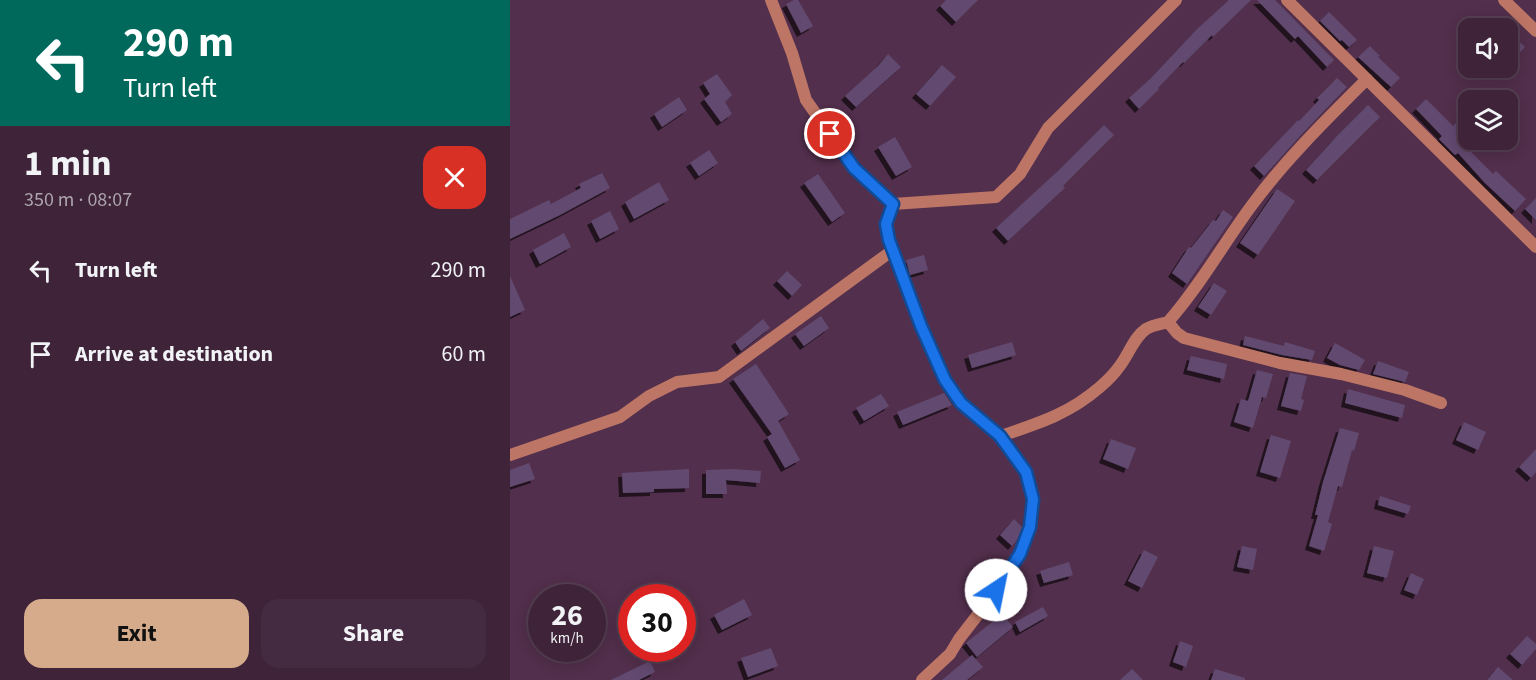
<!DOCTYPE html>
<meta charset="utf-8">
<style>
:root{--surface:#3e2339;--page:#452b41;--text:#f1f3f6;--muted:#ada4ae;--line:#574053;--accent:#d6ab8b}
body{margin:0;font-family:"Source Sans 3",sans-serif;background:var(--page);color:var(--text);height:100vh;display:flex;flex-direction:column;font-size:22px;white-space:nowrap}
*{box-sizing:border-box;margin:0}
p{font-size:20px;color:var(--muted)}
.icon{flex:none;width:33px;height:33px;fill:none;stroke:currentColor;stroke-width:2;stroke-linecap:round;stroke-linejoin:round}
.map{position:relative;flex:1;overflow:hidden}
.details{display:flex;flex-direction:column;background:var(--surface);width:510px}
.details>*{flex:none}
.top-card{background:#00695c;color:#fff;overflow:hidden}
.buttons{position:absolute;left:948px;top:18px;display:grid;gap:12px}
.buttons a{display:grid;place-items:center;width:60px;height:60px;border-radius:12px;background:var(--surface);box-shadow:0 3px 15px #0003,0 0 0 2px var(--line);font-size:30px}
.speed{position:absolute;left:18px;top:584px;display:flex;gap:12px;font-size:30px;font-weight:700;text-align:center}
.speed>*{display:grid;place-content:center;width:78px;height:78px;border-radius:50%;background:var(--surface);box-shadow:0 3px 15px #0003,0 0 0 2px var(--line);line-height:1}
.speed small{font-size:15px;font-weight:400}
.speed .limit{border:9px solid #d22;background:#fff;color:#111}
.pin{position:absolute;display:grid;place-items:center;width:51px;height:51px;color:#fff;margin:-26px;border:3px solid #fff;border-radius:50%;box-shadow:0 2px 6px #0007}
.me{position:absolute;width:66px;margin:-33px;rotate:34deg;stroke-linejoin:round;filter:drop-shadow(0 0 4px #0008)}
.turn{display:flex;align-items:center;gap:21px;height:126px;padding:0 24px;font-size:27px}
.turn .icon{width:78px;height:78px;stroke-width:2.5}
.turn b{display:block;font-size:42px;line-height:51px}
.round{display:grid;place-items:center;flex:none;width:63px;height:63px;border-radius:18px;background:var(--page)}
.headline{display:flex;align-items:center;justify-content:space-between;height:102px;padding:0 24px}
h1{font-size:36px;font-weight:700;line-height:45px}
.cta{display:flex;gap:12px;margin-top:auto;padding:12px 24px}
.cta a{flex:1;height:69px;border-radius:18px;background:var(--accent);color:#111;font-size:24px;font-weight:700;line-height:69px;text-align:center}
.cta a+a{background:var(--page);color:var(--text)}
ul{padding:0;list-style:none}
li{display:flex;align-items:center;gap:18px;height:84px;padding:0 24px}
li div{flex:1}
li b{display:block;font-size:22px}
li em{font-style:normal}
main{display:flex;flex:1;min-height:0}
.map>svg:first-child{display:block}
.building{fill:#624a70;filter:url(#shadow)}
.lines{fill:none;stroke-linecap:round;stroke-linejoin:round}
.street{stroke:#bd7666;stroke-width:12}
.route-casing{stroke:#114b97;stroke-width:15}
.route{stroke:#1a73e8;stroke-width:10}
</style>
<main>
<section class="details">
<div class="top-card">
<div class="turn"><svg class="icon" aria-label="left" viewBox="0 0 24 24"><path d="M17 20v-9H6M10 6l-5 5 5 5"/></svg><div><b>290 m</b>Turn left</div></div>
</div>
<div class="headline"><div><h1>1 min</h1><p>350 m · 08:07</p></div><a class="round" style="background:#d93025;color:#fff"><svg class="icon" aria-label="close" viewBox="0 0 24 24"><path d="M6 6l12 12M18 6L6 18"/></svg></a></div>
<ul>
<li><svg class="icon" aria-label="left" viewBox="0 0 24 24"><path d="M17 20v-9H6M10 6l-5 5 5 5"/></svg><div><b>Turn left</b></div><em>290 m</em></li>
<li><svg class="icon" aria-label="arrive" viewBox="0 0 24 24"><path d="M6 21V4h12l-3 4 3 4H6"/></svg><div><b>Arrive at destination</b></div><em>60 m</em></li>
</ul>
<div class="cta"><a>Exit</a><a>Share</a></div>
</section>
<div class="map">
<svg width="1026" height="680" viewBox="0 0 1026 680">
<defs>
<filter id="shadow"><feDropShadow dx="-4" dy="4" stdDeviation="0" flood-color="#0009"/></filter>
</defs>
<rect width="100%" height="100%" fill="#522f4c"/>
<path class="building" d="M284,0h4l15,26 -12,7 -15,-29z
M436,0h32l-22,22 -16,-16z
M719,0h22l-38,37 -1,-2 -28,28 -1,-1 -25,26 1,1 -20,20 -10,-11 21,-19 46,-49z
M747,0h18l59,60 -7,7 -29,-31 -3,3z
M819,12l28,28 -8,7 -7,-7 -2,1 -20,-20z
M998,31l17,16 -10,11 -7,-7z
M860,46l10,10 -2,1 22,21 -9,9 -33,-30z
M378,54l13,13 -45,40 -11,-11 33,-30z
M432,65l14,12 -26,29 -14,-12z
M207,74l15,21 -7,7 7,12 -11,8 -17,-23 6,-5 -7,-11z
M827,78l10,9 -46,48 -37,41 -10,-10 44,-46 1,1 20,-21 -2,-2z
M169,97l8,13 -25,17 -8,-13z
M916,99l27,27 6,-6 9,10v13l-3,3 28,28 3,-3 30,28 -11,12 -30,-28 -27,-30 -3,2 -16,-16 3,-3 -26,-27z
M858,105l12,12 -63,63 -11,-10 30,-33z
M594,125l10,10 -51,51 2,2 -57,53 -12,-13 63,-58z
M385,137l17,30 -16,9 -18,-29z
M199,150l9,13 -19,13 -9,-13z
M92,173l8,15 -50,27 -50,24v-20l39,-19 2,4 30,-16 -2,-4z
M308,174l27,39 -13,9 -28,-39z
M149,182l10,18 -35,19 -9,-17z
M767,189l18,12 -37,54 -18,-12z
M1026,198v22l-11,-11z
M713,210l10,7 -46,67 -15,-11 17,-26 2,1 22,-28 3,1z
M100,211l9,18 -19,10 -9,-18z
M54,233l7,14 -31,17 -7,-14z
M414,255l4,15 -18,5 -4,-15z
M277,271l15,14 -10,11 -15,-15z
M0,276l15,34 -15,7z
M704,283l13,8 -16,24 -13,-8z
M311,316l8,12 -25,18 -9,-12z
M253,319l7,9 -29,23 -6,-9 15,-12z
M735,336l39,10 1,-4 30,9 -3,9 -30,-5 -39,-10z
M502,342l4,13 -44,13 -4,-13z
M825,343l30,17 -6,10 -19,-5 -13,-7z
M681,356l36,8 -3,15 -37,-9z
M868,361l31,11 -4,10 -32,-8z
M246,364l33,50 -11,7 22,39 -15,8 -18,-31 5,-3 -39,-55z
M747,370l16,4 -7,24 -4,-1 -9,31 -19,-6 7,-23 7,2z
M780,373l17,3 -6,23 3,1 -3,11 -20,-5z
M838,389l57,16 -3,13 -57,-15z
M434,393l8,12 -49,20 -6,-13z
M371,394l8,12 -25,15 -8,-13z
M954,422l22,10 -8,18 -22,-10z
M830,428l19,5 -5,18 -2,-1 -10,37 -4,-1 -10,36 4,2 -8,27 -15,-5 9,-31h-3l8,-33z
M761,435l20,6 -11,37 -20,-6z
M601,439l25,9 -8,21 -25,-10z
M1026,449v23l-5,6 -12,-11z
M19,463l6,16 -25,8v-17z
M179,469v19l-35,1v3l-31,1 -1,-20z
M222,469l29,2 -1,12 -34,-3 1,14h-21v-24z
M870,496l31,10 -3,8 -30,-9z
M504,519l8,8 -5,13 -5,6 -12,-11z
M732,546l15,3 -4,21 -16,-3z
M864,546l20,5 -7,27 -20,-5z
M634,550l14,7 -16,31 -14,-7z
M559,562l4,13 -29,8 -4,-12z
M901,573l13,6 -7,16 -13,-5z
M234,599l8,16 -30,15 -8,-15z
M533,607l5,9 -28,16 -5,-10z
M492,614l11,13 -36,30 -11,-14z
M1017,636l9,8v5l-14,16 -12,-11z
M670,641l13,5 -7,21 -13,-5z
M261,648l7,18 -30,11 -7,-19z
M462,655l11,12 -16,13h-25z
M140,661l5,11 -16,8h-28z
M988,667l15,13h-26z
M622,669l11,11h-23z
M705,669l30,9v2h-34z"/>
<g class="lines">
<path class="street" d="M261,0l21,53 14,47 48,68 39,36 103,-7 24,-23 28,-46 128,-128
M777,0l249,247
M994,0l32,31
M383,204l-7,20 3,16 31,86 25,54 16,23 31,27 9,6 25,36 7,27 -2,28 -11,27 -37,54 -24,31 -9,15 -28,26
M658,322c32,-36 55,-78 84,-117 33,-45 75,-86 115,-126
M491,436c38,-13 68,-22 99,-49 7,-6 14,-13 19,-20 10,-12 14,-29 27,-38 6,-4 15,-5 22,-7l9,11 7,5 96,25 61,11 64,16 36,13
M0,455l110,-38 29,-21 28,-14 42,-5 174,-127"/>
</g>
<g class="lines">
<g class="route-casing">
<path id="route" d="M320,134l24,34 39,36 -7,20 3,16 32,86 24,54 16,23 39,33 26,36 7,27 -3,28 -10,27 -24,36"/>
</g>
<use href="#route" class="route"/>
</g>
</svg>
<div class="buttons">
<a><svg class="icon" aria-label="sound" viewBox="0 0 24 24"><path d="M4 9h4l5-4v14l-5-4H4zM17 9q2 3 0 6"/></svg></a>
<a><svg class="icon" aria-label="layers" viewBox="0 0 24 24"><path d="M12 4l9 5-9 5-9-5zM3 14l9 5 9-5"/></svg></a>
</div>
<div class="speed"><div>26<small>km/h</small></div><div class="limit">30</div></div>
<div class="pin" style="left:320px;top:134px;background:#d93025"><svg class="icon" aria-label="arrive" viewBox="0 0 24 24"><path d="M6 21V4h12l-3 4 3 4H6"/></svg></div>
<svg class="me" style="left:486px;top:590px" viewBox="-20 -20 40 40"><circle r="19" fill="#fff"/><path d="M0-13L10 11 0 6-10 11z" fill="#1a73e8"/></svg>
</div>
</main>
